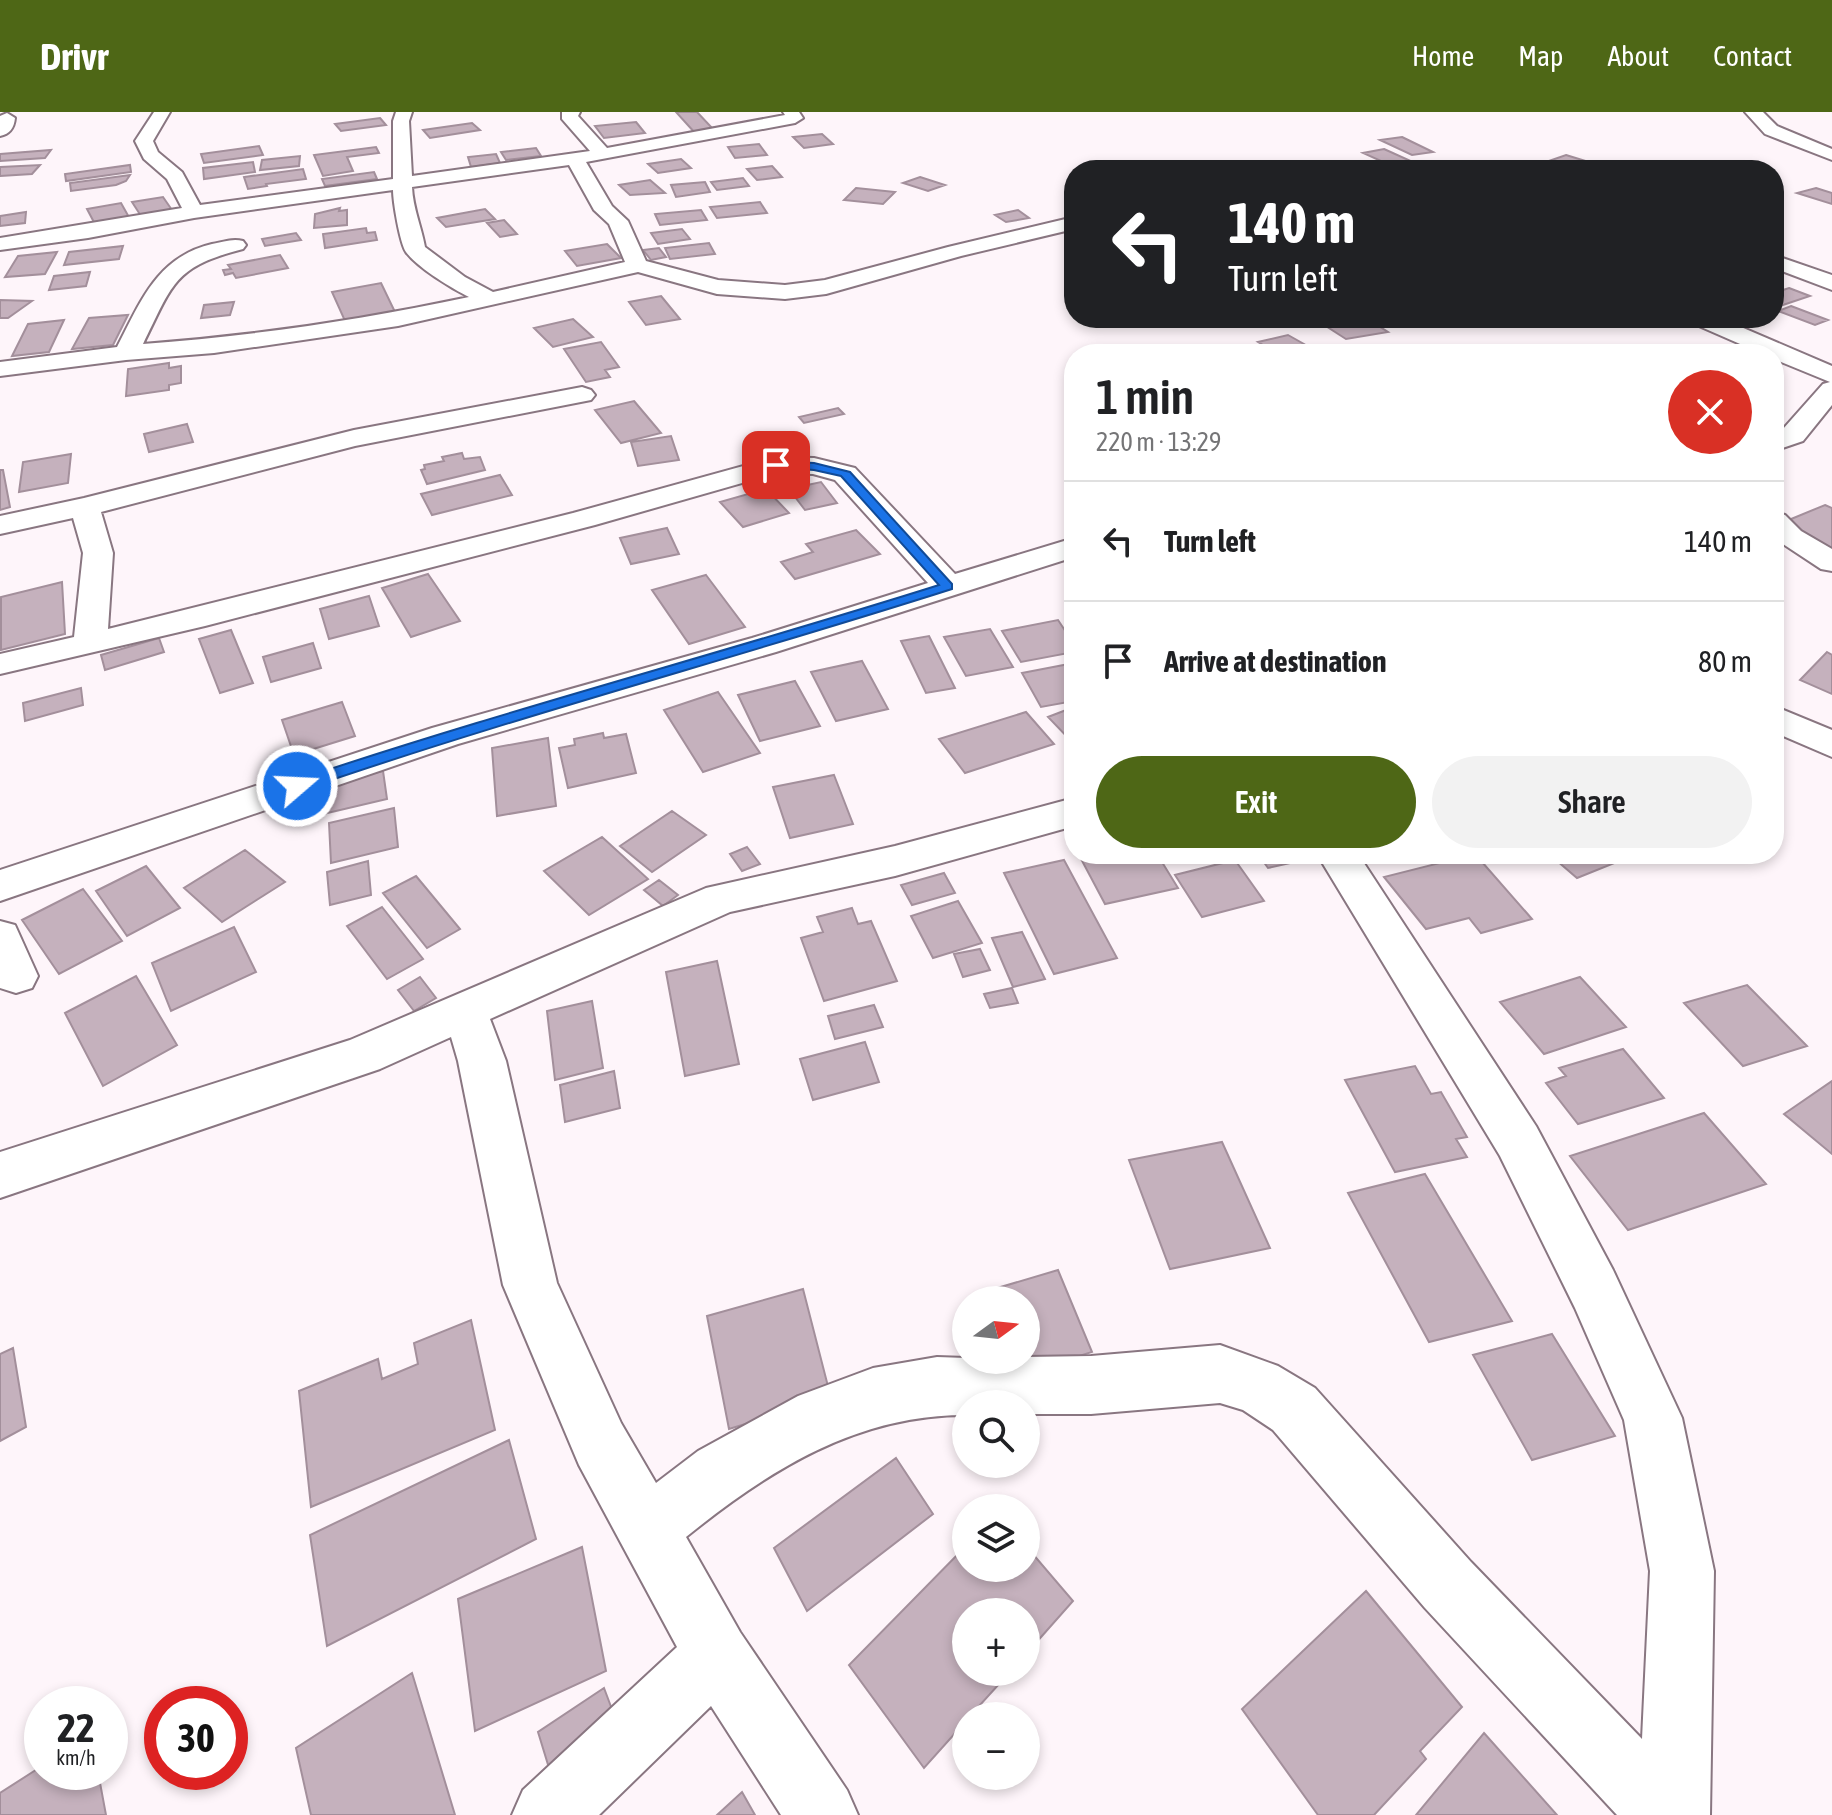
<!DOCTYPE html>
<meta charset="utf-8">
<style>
:root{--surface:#fff;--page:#f2f2f2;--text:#202124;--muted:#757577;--line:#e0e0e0;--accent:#4e6716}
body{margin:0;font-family:"Asap Condensed",sans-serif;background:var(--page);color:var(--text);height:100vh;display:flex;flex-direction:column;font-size:30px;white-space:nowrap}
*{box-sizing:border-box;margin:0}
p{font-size:26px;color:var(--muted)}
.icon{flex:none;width:44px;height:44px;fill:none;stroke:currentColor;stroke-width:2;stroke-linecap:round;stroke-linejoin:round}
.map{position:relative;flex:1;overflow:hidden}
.details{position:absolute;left:1064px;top:232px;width:720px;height:520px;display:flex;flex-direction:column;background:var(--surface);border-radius:32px;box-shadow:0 4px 12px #0003}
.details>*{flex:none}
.banner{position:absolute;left:1064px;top:48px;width:720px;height:168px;border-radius:32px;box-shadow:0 4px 12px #0003;background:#202124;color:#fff;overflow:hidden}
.needle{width:52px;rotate:75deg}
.buttons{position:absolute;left:952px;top:1174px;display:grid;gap:16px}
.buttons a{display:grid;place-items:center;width:88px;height:88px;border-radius:50%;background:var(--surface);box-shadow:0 4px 12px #0003;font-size:40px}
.speed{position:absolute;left:24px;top:1574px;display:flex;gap:16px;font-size:40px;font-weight:700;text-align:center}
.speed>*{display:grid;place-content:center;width:104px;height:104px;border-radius:50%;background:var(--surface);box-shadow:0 4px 12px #0003;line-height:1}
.speed small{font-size:20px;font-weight:400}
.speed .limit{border:12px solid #d22;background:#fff;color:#111}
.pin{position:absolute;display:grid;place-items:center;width:68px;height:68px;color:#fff;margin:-34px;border-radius:16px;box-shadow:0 4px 12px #0006}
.me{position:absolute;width:88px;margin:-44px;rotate:71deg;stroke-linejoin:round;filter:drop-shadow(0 0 6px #0008)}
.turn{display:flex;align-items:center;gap:28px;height:168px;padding:0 32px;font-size:36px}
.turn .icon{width:104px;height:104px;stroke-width:2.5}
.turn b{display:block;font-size:56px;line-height:68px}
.round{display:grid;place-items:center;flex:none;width:84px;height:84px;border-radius:42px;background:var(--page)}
.overview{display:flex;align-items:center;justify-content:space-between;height:136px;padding:0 32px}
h1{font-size:48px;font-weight:600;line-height:60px}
.cta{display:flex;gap:16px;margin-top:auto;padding:16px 32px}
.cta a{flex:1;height:92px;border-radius:48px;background:var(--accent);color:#fff;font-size:32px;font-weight:600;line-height:92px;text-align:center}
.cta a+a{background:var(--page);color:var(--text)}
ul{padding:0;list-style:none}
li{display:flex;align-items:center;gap:24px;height:120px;padding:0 32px;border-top:2px solid var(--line)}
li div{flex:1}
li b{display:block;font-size:30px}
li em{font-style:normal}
header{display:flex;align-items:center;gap:48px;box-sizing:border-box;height:112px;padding:0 40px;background:var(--accent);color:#fff}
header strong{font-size:38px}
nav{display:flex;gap:44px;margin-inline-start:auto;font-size:28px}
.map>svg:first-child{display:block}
.building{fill:#c5b1bd;stroke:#a38f9b;stroke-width:2}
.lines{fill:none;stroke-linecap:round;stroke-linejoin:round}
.minor-casing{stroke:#897681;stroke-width:4}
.minor{fill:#fff;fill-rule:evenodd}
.route{fill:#1a73e8;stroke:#114b97;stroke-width:2}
</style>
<header>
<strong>Drivr</strong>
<nav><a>Home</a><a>Map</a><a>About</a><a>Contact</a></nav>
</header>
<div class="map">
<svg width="1832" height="1703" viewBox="0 0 1832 1703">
<rect width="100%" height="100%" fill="#fef5fa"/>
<path class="building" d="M676,0h21l15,16 9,-1 -25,7z
M380,6l6,7 -45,6 -6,-7z
M636,10l9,11 -41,5 -9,-12z
M472,11l8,7 -50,8 -7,-8z
M822,22l11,10 -29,4 -11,-11z
M1402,25l31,15 -21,3 -32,-15z
M759,32l8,11 -32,3 -7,-11z
M259,34l4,9 -59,8 -3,-9z
M376,35l3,6 -32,4 6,14 -30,5 -9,-21z
M536,36l5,8 -35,4 -5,-8z
M1384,37l29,13 -21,4 -29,-13z
M51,38l-6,8 -45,3v-7z
M496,42l4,9 -29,4 -3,-10z
M1566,43l23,7 -20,7 -23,-7z
M300,44l-1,10 -39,4 2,-10z
M681,47l10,9 -33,5 -10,-9z
M253,50l2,10 -51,7 -1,-11z
M40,53l-8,9 -32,2v-9z
M130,53l1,7 -65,9 -1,-7z
M772,54l10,11 -25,3 -10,-11z
M303,57l3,10 -40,5 1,2 -19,3 -4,-12z
M374,60l3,7 -52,7 -3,-7z
M130,63l-4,6 -10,4 -45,6 -1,-8z
M920,65l25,8 -17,6 -25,-8z
M743,66l6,8 -32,4 -6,-8z
M650,68l15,13 -35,2 -11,-10z
M705,70l5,10 -34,5 -5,-12z
M856,76l39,4 -12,12 -39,-4z
M1816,76l16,5v11l-35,-11z
M163,85l9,13 -31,6 -9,-14z
M760,90l7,11 -50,5 -7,-11z
M121,91l9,16 -34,7 -9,-17z
M340,96l-1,3 8,-1v15l-33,3 1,-14z
M485,97l10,10 -49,8 -9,-9z
M701,98l6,10 -47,5 -5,-11z
M1018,98l11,8 -23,4 -11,-7z
M26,100l-1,11 -25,3v-10z
M504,108l13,14 -17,3 -13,-14z
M366,116l1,5 8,-1 2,8 -52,8 -2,-14z
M682,117l8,10 -32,5 -7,-11z
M296,121l5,7 -36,6 -3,-7z
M709,131l6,11 -45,5 -5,-11z
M607,132l14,14 -44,8 -12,-15z
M123,134l-4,13 -55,6 5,-13z
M659,136l7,9 -15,3 -8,-10z
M57,140l-12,22 -40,3 13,-21z
M280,143l8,13 -52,10 -3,-5 -8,2 -2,-5 8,-1 -3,-4z
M90,160l-4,14 -37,4 5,-14z
M381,171l14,29 -50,9 -13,-29z
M1789,176l21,8 -36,12v-15z
M661,184l19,23 -34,6 -17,-23z
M0,188l32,1 -24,17h-8z
M234,190l-4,13 -29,3 3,-13z
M1791,194l37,14 -13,5 -37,-14z
M128,203l-15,30 -41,4 17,-31z
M1334,206h32l22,14 -42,7 -28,-18z
M573,207l20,18 -40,10 -19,-19z
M64,208l-15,32 -37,4 16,-32z
M1288,223l23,13 -33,6 -20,-12z
M601,230l18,25 -14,3 5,7 -24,5 -22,-33z
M169,251v5l12,-2v17l-12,2v5l-43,6 2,-27z
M634,289l27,32 -40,10 -26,-33z
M838,296l6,6 -40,9 -5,-6z
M187,312l6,18 -44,10 -5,-18z
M671,324l8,24 -41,6 -7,-24z
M462,341l2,6 16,-2 5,13 -58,14 -6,-14 4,-1 -1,-4 20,-4 -2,-4z
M71,342l-3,29 -49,9 4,-30z
M0,358h3l7,37 -10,3z
M500,363l12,20 -80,20 -11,-21z
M821,370l16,21 -32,7 -16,-21z
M766,377l23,24 -46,14 -23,-25z
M1825,393l7,3v39l-4,2 -49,-25z
M667,416l12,26 -48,10 -11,-26z
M856,418l24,24 -85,25 -14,-17 32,-10 -7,-8z
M428,462l32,47 -49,16 -29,-49z
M706,463l39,52 -56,17 -37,-54z
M62,470l3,52 -64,16v-53z
M369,484l10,30 -50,13 -9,-30z
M1058,508l16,24v8l-53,10 -19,-31z
M990,517l23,38 -47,9 -22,-39z
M231,518l22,53 -33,10 -21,-54z
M929,524l26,52 -29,5 -25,-52z
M159,526l5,14 -59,18 -4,-15z
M313,531l8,25 -50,14 -8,-25z
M1827,540l5,3v39l-32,-14z
M862,549l26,48 -52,12 -25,-49z
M1074,551v38l-33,6 -19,-34z
M795,569l25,45 -60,15 -22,-46z
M81,576l2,17 -58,16 -2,-18z
M718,580l42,61 -57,19 -39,-62z
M342,590l13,34 -61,19 -12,-35z
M1074,595v37l-26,-27z
M1026,600l28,32 -89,29 -26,-34z
M603,621l1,5 22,-4 10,39 -68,15 -9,-40 16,-3 -1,-6z
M548,626l8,68 -59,10 -5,-68z
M383,659l4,28 -68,16 -2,-29z
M834,663l19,49 -63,14 -17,-51z
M394,696l4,39 -67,16 -2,-40z
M672,699l34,24 -54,37 -32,-26z
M602,725l46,42 -59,36 -45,-44z
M747,735l13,17 -18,7 -12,-17z
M245,738l40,32 -63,40 -38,-34z
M1093,742h64l21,34 -73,16 -25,-47z
M1258,742h57l2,3 -49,11z
M1475,742l57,65 -51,14 -12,-15 -43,11 -42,-52z
M1549,742h59l9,8 -40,16z
M1064,748l53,98 -63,16 -50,-101z
M1235,748l29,41 -62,16 -27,-42z
M368,749l3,34 -41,10 -3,-33z
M146,754l34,42 -53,28 -31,-45z
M944,761l11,20 -43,12 -11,-20z
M416,764l44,53 -33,19 -44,-55z
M659,768l19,15 -15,11 -19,-16z
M83,777l39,52 -63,33 -37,-54z
M958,789l24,42 -49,15 -22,-42z
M382,795l41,52 -36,20 -40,-53z
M852,796l6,16 13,-3 26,60 -73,20 -23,-63 22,-6 -6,-15z
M234,815l22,45 -85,39 -19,-48z
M1022,820l23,47 -32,8 -21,-49z
M980,837l10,21 -27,7 -9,-23z
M717,849l22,103 -54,12 -19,-104z
M136,864l41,69 -74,41 -38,-73z
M420,865l16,21 -22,13 -16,-21z
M1580,865l46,50 -82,27 -44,-52z
M1747,873l60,61 -64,20 -59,-63z
M1012,876l6,15 -28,5 -6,-14z
M592,889l11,67 -48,12 -8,-69z
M874,893l9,22 -48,12 -7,-23z
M865,930l14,40 -66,18 -13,-41z
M1623,937l41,49 -86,26 -32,-41 20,-7 -7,-8z
M1415,954l16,28 10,-2 26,45 -11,2 11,18 -72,15 -50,-92z
M614,959l6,37 -55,14 -5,-37z
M1832,969v73l-48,-40z
M1704,1001l62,71 -138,46 -58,-74z
M1222,1030l48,106 -100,21 -41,-109z
M1425,1062l87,147 -83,21 -81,-149z
M1058,1158l34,82 -85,27 19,-19v-60h-47l-2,-6z
M803,1177l28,109 -102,31 -22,-113z
M471,1208l24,110 -184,77 -12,-116 79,-32 4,20 36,-15 -4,-21z
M1552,1222l63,102 -83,24 -59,-105z
M13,1236l13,79 -26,14v-87z
M509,1328l27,99 -209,107 -17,-111z
M896,1346l37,56 -126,97 -33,-63z
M966,1434v22h60v-22l47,55 -47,53v-42h-60v60h44l-40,44h-4v5l-42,47 -75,-103z
M582,1435l24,124 -131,60 -17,-132z
M1366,1479l96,116 -42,44 6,8 -52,56h-56l-76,-106z
M412,1561l43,142h-144l-15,-67z
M604,1576l18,48 -69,45 -15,-49z
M1484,1621l73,82h-141z
M42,1654v6h56l8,43h-106v-22z
M742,1680l13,23h-38z"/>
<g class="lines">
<g class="minor-casing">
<path id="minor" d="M154,0h16l-17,29 5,11 24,20 18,33 193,-26v-58l3,-9h16l-3,9 3,55 178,-25 -28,-32v-7h18l-2,4 29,32 178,-33 -2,-3h16l4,6 -8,5 -209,39 26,44 16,15 18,40 72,19 67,5 40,-5 123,-33 126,-30v12l-113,27 -135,38 -41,5 -68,-5 -79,-22 -240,54 -184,27 -88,7 -126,16v-14l117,-15c24,-46 40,-90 95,-103 11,-2 21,-6 31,-3l3,4 -3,4c-70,18 -70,35 -100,95 109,-8 218,-24 326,-47 -18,-9 -51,-29 -63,-45 -6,-9 -13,-50 -13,-62l-199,28 -106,20 -88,12v-12l182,-30 -15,-29 -23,-20 -9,-18zM569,53l25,45 15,14 16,38 -132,30 -28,-15 -40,-30c-4,-22 -12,-38 -13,-60z
M1745,0h18l14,14 55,23v11l-67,-26z
M7,1l8,5c-1,10 -5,16 -15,18v-20z
M1774,143l58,20v15l-58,-22z
M1688,206h32l112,48v39l-29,36 -29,10v-18l9,-4 40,-45 7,-2 -56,-23v-5h-11l-71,-31z
M582,275l9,3 4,5 -4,5 -236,46 -254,66 12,41 -5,76 465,-116 203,-56 38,1 41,10 100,106 119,-36v19l-298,95 -318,92 -458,157v-31l432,-142 320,-90 176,-55 -93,-103 -22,-6 -36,-1 -182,52 -390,101 -205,48v-20l74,-17 9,-84 -10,-35 -73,16v-18l84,-18 270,-68z
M1774,400l11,3 16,16 31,18v22l-11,-2 -47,-31z
M1774,594l58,24v27l-58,-25z
M1074,686v28l-179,50 -165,36 -240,107 16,42 51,222 64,140 35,60 42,-32 100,-55 75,-28 64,-11 89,3v-3l65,-1 129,-11 58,21 37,22 156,174 171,177 8,-168 -26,-151 -49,-112 -75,-152 -183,-302h41l178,272 77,144 69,148 32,153 -4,244h-93l-192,-207 -152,-178 -30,-20 -23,-7 -129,11h-65v-10h-60v11c-110,0 -197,55 -280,122l54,95 107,158 11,25h-77l-70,-109 -112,109h-87l11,-25 154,-143 -98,-182 -76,-180 -45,-224 -7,-24 -71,32 -380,129v-46l350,-112 356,-152 189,-42z
M0,809l15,4 23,51 -6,12 -16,5 -16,-5z"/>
</g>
<use href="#minor" class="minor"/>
</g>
<path class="route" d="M776,349l38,2 36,9 102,112v5c-216,69 -435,127 -650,201h-11v-8c214,-72 433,-129 648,-197l-98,-109 -27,-6 -42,-3v-5z"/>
</svg>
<div class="buttons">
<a><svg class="needle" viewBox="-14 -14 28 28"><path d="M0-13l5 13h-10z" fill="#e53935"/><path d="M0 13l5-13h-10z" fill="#757577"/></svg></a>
<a><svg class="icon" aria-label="search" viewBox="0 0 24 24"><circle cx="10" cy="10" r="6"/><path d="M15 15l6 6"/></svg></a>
<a><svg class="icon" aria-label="layers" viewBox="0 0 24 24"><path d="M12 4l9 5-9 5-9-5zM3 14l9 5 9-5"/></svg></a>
<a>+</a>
<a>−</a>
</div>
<div class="speed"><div>22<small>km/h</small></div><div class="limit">30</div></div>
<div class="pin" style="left:776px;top:353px;background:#d93025"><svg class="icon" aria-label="arrive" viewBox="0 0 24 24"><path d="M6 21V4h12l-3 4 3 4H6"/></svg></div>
<svg class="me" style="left:297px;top:674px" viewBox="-20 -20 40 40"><circle r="17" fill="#1a73e8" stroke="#fff" stroke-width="3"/><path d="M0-11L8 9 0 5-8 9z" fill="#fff"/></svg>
<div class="banner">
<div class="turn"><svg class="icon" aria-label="left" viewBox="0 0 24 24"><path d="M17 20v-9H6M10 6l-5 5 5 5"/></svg><div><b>140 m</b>Turn left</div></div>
</div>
<section class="details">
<div class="overview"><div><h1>1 min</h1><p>220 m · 13:29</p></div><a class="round" style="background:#d93025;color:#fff"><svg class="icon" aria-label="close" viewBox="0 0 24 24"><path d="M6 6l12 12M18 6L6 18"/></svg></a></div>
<ul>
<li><svg class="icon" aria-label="left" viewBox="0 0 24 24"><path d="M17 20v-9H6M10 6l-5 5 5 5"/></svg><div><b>Turn left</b></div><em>140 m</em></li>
<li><svg class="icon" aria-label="arrive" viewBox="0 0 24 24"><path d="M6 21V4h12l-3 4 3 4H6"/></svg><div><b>Arrive at destination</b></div><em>80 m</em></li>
</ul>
<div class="cta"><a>Exit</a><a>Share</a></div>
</section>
</div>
